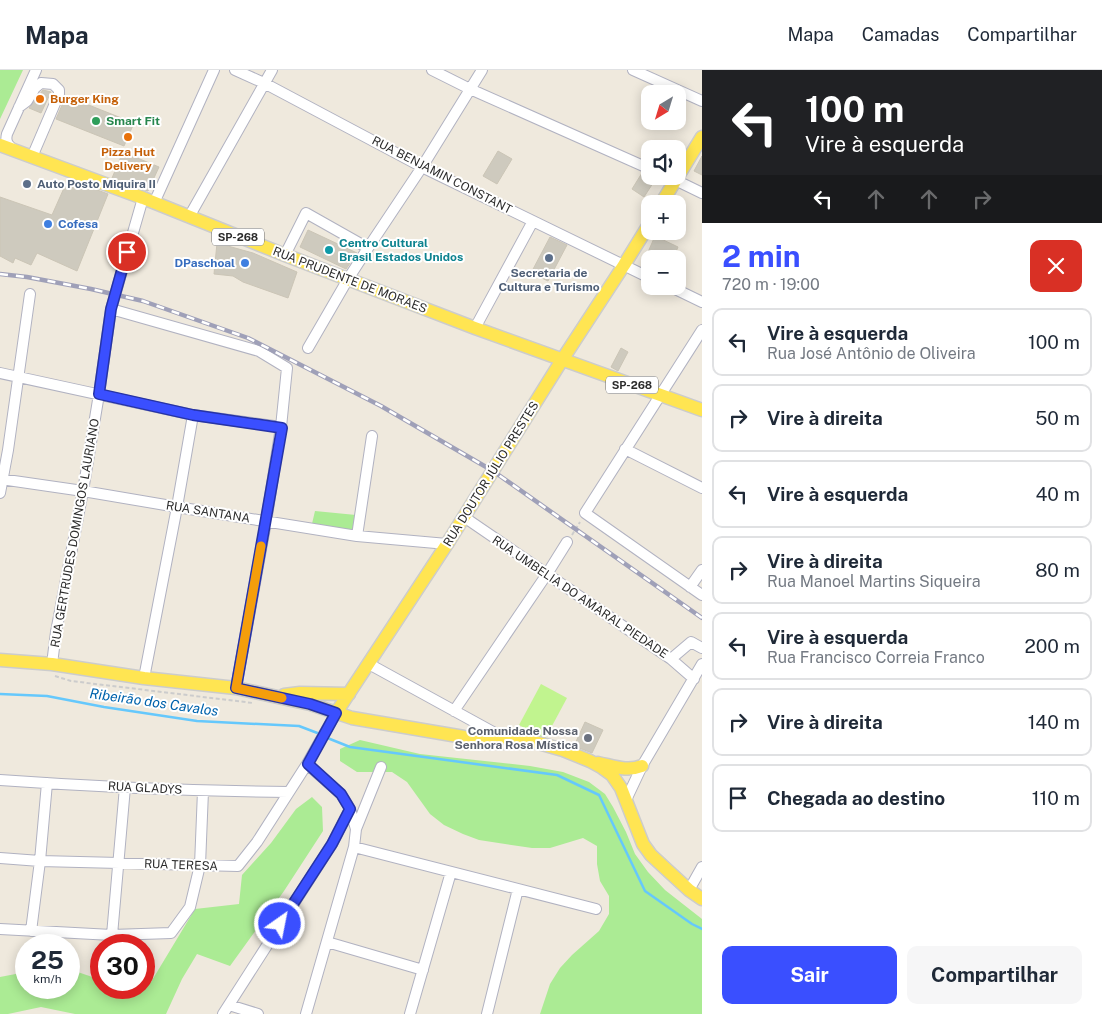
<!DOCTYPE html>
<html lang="pt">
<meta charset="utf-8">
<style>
:root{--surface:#fff;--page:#f6f6f7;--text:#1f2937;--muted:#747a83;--line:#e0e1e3;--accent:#3a4fff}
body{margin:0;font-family:"Public Sans",sans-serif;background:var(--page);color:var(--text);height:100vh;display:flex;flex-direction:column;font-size:19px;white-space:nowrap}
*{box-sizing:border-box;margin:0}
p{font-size:16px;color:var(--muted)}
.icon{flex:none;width:28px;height:28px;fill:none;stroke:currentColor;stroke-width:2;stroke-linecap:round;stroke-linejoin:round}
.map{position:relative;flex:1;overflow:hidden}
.details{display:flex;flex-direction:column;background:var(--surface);width:400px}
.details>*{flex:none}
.top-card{background:#202124;color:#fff;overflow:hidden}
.needle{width:32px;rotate:218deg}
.fabs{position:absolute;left:641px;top:15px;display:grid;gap:10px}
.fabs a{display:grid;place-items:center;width:45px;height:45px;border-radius:10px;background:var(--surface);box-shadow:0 2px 12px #0003;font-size:25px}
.speed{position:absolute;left:15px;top:864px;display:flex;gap:10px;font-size:25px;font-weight:700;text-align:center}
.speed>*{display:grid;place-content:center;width:65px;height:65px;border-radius:50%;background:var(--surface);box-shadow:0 2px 12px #0003;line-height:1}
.speed small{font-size:12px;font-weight:400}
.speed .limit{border:8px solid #d22;background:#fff;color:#111}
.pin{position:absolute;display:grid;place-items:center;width:42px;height:42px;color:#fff;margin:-21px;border:2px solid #fff;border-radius:50%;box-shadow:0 1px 5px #0007}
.me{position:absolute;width:55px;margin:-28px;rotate:33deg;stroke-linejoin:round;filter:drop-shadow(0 0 4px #0008)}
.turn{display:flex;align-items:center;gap:18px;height:105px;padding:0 20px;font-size:22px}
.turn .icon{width:65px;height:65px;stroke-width:2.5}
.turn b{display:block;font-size:35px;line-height:42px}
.lanes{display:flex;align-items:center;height:48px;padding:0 20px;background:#0003;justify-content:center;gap:25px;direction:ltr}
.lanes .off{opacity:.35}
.round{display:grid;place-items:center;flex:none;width:52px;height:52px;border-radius:10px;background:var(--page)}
.head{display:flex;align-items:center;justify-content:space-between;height:85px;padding:0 20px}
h1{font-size:30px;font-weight:700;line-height:38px;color:var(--accent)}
.action{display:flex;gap:10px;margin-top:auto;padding:10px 20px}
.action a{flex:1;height:58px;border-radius:10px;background:var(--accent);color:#fff;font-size:20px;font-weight:700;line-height:58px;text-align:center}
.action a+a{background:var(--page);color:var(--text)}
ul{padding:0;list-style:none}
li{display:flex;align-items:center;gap:15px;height:68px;margin:0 10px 8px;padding:0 10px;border:2px solid var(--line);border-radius:10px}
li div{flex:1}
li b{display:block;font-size:19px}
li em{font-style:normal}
header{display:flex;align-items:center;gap:30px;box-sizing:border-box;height:70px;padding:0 25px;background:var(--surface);border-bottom:1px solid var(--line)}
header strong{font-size:24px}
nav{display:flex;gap:28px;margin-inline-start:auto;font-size:18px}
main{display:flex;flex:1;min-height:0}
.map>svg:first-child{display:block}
.green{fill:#abeb94}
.pitch{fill:#c1f48f}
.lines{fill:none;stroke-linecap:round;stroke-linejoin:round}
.stream{stroke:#65c8fc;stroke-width:2.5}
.building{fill:#cecabe;stroke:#cbc5b6}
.minor-casing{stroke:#b1b2c1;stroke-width:12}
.major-casing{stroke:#ccc;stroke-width:15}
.path{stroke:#ccc;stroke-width:2;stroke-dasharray:4 2.5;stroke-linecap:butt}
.minor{stroke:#fff;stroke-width:10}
.major{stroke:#ffe552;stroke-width:12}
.rail-casing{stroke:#9fa0b8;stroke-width:4.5}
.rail{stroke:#fff;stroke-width:2.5;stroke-dasharray:8;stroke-linecap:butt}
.route-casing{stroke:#2633a6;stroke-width:12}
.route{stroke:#3a4fff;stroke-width:9}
.slow{stroke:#f59e0b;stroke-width:9}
.food-dot{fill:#e8710a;stroke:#fff;stroke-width:2}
.leisure-dot{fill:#2e9e5b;stroke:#fff;stroke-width:2}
.service-dot{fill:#5c6f8a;stroke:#fff;stroke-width:2}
.shop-dot{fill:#3f7fe0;stroke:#fff;stroke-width:2}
.culture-dot{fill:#0f9aa8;stroke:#fff;stroke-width:2}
.worship-dot{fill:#6b7280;stroke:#fff;stroke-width:2}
.labels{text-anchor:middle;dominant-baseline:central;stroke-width:4;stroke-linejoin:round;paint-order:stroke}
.shield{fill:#fff;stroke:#6b6b6b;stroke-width:1}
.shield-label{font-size:11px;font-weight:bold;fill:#2c2c2c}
.food-label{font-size:12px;font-weight:bold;fill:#c56008;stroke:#fff;text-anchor:start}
.leisure-label{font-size:12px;font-weight:bold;fill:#27864d;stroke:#fff;text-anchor:start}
.street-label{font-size:12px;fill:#2c2c2c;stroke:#fff}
.service-label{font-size:12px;font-weight:bold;fill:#4e5e75;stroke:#fff;text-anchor:start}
.shop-label{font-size:12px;font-weight:bold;fill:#366cbe;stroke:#fff;text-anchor:start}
.culture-label{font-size:12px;font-weight:bold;fill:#0d838f;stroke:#fff;text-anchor:start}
.worship-label{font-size:12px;font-weight:bold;fill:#5b616d;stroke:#fff;text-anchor:end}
.water-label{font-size:14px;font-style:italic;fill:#0063ac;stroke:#fff}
</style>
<header>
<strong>Mapa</strong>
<nav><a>Mapa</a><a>Camadas</a><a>Compartilhar</a></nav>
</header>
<main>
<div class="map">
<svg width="702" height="944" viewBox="0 0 702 944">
<rect width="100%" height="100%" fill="#efe9dd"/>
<path class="green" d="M0,0h23l-23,49z
M315,441l41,4 -2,19 -43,-6z
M360,670l60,14 110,12 33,6 26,10 16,12 8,13 13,25 9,22 13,18 17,18 37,29v95h-162l10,-30 10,-16 12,-13 27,-24 10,-17v-18l-9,-15 -3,-17v-18l-14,-8 -33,10h-18l-53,-8 -16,-6 -19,-9 -14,-11 -23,-32 -15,-10h-35l-17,-11v-12z
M312,727l10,10 1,24 -39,60 -54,75 -33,-12 -15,25 -16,35h-91l-34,-7 -33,7h-8v-37l26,-5v16h43v-19l32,11v8h43v-5l7,-1 44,-73 44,-5 3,-29 29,-32 25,-34z"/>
<path class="pitch" d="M541,614l26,14 -22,41 -26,-14z"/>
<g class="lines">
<path class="stream" d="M0,624l47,2 57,11 93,14 102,5 21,8
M325,667l25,10 207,28 42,20 46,96 47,33 10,5"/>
</g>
<path class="building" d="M43,20l8,2 -10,21 -12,-5z
M66,26l68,27 -10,23 -68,-27z
M667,71l14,8h-20z
M498,81l14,8 -15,25 -14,-8z
M123,82l36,15 -11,24 -36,-13z
M702,86v19l-8,-4z
M642,103l13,7 -11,17 -12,-8z
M68,109l40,15 -31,77 -40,-18 -6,12 -16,-7 -2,5 -13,-7v-59l52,18z
M308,160l49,23 -11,16 -46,-22z
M655,166l23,11 -5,12h-23v11l-8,-4z
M550,167l17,8 -19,36 -17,-8z
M217,173l36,10 44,19 -9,26 -45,-16 -10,-6 -19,-2z
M621,278l7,4 -10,19 -7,-4z
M585,652l18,8 -11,23 -18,-7z"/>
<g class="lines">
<g class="minor-casing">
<path id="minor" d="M235,0l29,13 162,86 224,109
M432,0l38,19 180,80
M633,0l69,31
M19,37l8,-6 8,-13 6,-5 12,1 6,6v4l-27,63
M14,80c-6,-5 -9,-8 -7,-16l29,-64
M667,106l35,17
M154,133l60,-133
M189,147l83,-147
M285,185l21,-42 62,35
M669,216l33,16
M111,239l148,42 28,17 -6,59 -15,95 -30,166
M475,258l58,-107
M702,260l-117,183 117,82
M308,278l40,-69 20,-31 54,-81 60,-97
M0,303l193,42 88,12
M625,379l77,39
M0,409l83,12 94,16 180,29 90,8
M0,423l8,-43 22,-156
M464,447l207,142 23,20
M357,466l15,-100
M690,517l12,-17
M671,589l20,-17 11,6
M52,594l4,-32 27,-141 16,-97 12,-85 32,-111
M369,594l133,73
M144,608l33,-171 16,-92
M454,641l93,-137 20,-32
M0,710c96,7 193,11 289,12
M626,730l16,-34 60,-102
M356,759l25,-62
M354,777l242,62
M0,788l40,3 198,5 19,-24 50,-78 29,-51
M689,820l13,-23
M0,859l112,6 59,-2 19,-26 10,-42 3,-74
M31,861l9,-70 7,-78
M112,865l13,-148
M327,872l96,28
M229,935l29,9
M223,944l109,-170 18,-35 -9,-15 -34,-30
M306,944l48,-167 2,-18 -6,-20
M410,944l41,-142
M487,944l31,-125"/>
</g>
<g class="major-casing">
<path id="major" d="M0,75l143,53 142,57 190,73 227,82
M661,134l41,-67
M0,590l52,4 92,14 92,10 74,16 42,14 112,19 53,1 18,4 28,8 27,11 11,6 11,8 9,13 22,56 8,11 14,13 24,22 13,9
M284,625l16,-2 49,1
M336,643l111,-169 115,-184 62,-95 26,-42
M598,693c15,3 29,9 44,3"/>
</g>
<path class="path" d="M572,465l8,-13
M55,606l16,5 182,22
M483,679l7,1 21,-1"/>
<use href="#minor" class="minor"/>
<use href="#major" class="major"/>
<g class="rail-casing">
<path id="rail" d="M0,204l27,3 64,12 52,12 105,37 133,68 112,65 209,147"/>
</g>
<use href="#rail" class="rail"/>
</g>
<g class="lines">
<g class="route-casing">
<path id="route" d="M127,182l-16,57 -12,85 94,21 89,13 -46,260 74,16 26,9 -28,51 33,30 9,15 -18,35 -52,80"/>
</g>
<use href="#route" class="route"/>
<path class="slow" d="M261,476l-25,142 46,10"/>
</g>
<g class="food-dot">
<circle cx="40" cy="29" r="5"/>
<circle cx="128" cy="67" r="5"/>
</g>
<circle class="leisure-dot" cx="96" cy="51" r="5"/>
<g class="service-dot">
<circle cx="27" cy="114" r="5"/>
<circle cx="549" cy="188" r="5"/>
</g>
<g class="shop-dot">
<circle cx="48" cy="154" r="5"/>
<circle cx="245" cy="193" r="5"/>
</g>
<circle class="culture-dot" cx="329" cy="180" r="5"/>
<circle class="worship-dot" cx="588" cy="668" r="5"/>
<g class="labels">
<g class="shield">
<rect x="212" y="158.5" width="52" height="17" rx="4"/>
<rect x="606" y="306.5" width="52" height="17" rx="4"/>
</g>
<g class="shield-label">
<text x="238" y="167">SP-268</text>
<text x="632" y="315">SP-268</text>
</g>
<g class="food-label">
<text x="50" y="29">Burger King</text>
<text x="128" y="82" text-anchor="middle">Pizza Hut<tspan x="128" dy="14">Delivery</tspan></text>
</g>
<g class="leisure-label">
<text x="106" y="51">Smart Fit</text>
</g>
<g class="street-label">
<text transform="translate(442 105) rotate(27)">RUA BENJAMIN CONSTANT</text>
<text transform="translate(350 210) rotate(21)">RUA PRUDENTE DE MORAES</text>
<text transform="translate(491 404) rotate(-58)">RUA DOUTOR JÚLIO PRESTES</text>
<text transform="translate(208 442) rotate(9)">RUA SANTANA</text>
<text transform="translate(75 463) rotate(-80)">RUA GERTRUDES DOMINGOS LAURIANO</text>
<text transform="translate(580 527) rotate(34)">RUA UMBELIA DO AMARAL PIEDADE</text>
<text transform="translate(145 718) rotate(3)">RUA GLADYS</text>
<text transform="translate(181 795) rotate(2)">RUA TERESA</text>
</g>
<g class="service-label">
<text x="37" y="114">Auto Posto Miquira II</text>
<text x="549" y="203" text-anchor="middle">Secretaria de<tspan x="549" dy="14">Cultura e Turismo</tspan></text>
</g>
<g class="shop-label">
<text x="58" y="154">Cofesa</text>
<text x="235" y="193" text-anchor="end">DPaschoal</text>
</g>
<g class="culture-label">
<text x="339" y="173">Centro Cultural<tspan x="339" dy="14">Brasil Estados Unidos</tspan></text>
</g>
<g class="worship-label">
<text x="578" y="661">Comunidade Nossa<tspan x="578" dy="14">Senhora Rosa Mística</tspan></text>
</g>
<g class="water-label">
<text transform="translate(154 632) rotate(8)">Ribeirão dos Cavalos</text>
</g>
</g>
</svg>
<div class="fabs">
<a><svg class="needle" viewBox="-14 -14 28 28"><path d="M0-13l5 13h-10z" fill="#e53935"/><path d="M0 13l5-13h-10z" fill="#747a83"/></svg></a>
<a><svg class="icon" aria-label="sound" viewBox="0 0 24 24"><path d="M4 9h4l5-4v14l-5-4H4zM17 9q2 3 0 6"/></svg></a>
<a>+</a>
<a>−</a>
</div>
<div class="speed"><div>25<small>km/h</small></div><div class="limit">30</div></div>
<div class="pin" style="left:127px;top:182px;background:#d93025"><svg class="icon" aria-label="arrive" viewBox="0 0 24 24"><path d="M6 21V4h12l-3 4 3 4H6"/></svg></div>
<svg class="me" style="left:280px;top:854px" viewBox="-20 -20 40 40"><circle r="17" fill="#3a4fff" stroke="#fff" stroke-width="3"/><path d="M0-11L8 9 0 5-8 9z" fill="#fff"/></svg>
</div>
<section class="details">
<div class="top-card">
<div class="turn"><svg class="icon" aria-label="left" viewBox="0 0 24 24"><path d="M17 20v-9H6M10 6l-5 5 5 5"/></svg><div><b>100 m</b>Vire à esquerda</div></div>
<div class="lanes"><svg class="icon" aria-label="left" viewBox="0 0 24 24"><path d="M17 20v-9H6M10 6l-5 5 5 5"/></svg><svg class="icon off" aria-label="ahead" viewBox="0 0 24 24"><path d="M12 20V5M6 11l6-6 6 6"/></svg><svg class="icon off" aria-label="ahead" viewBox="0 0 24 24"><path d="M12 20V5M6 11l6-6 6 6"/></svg><svg class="icon off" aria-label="right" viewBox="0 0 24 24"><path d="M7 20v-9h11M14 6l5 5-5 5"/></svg></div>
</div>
<div class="head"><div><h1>2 min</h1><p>720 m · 19:00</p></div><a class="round" style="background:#d93025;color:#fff"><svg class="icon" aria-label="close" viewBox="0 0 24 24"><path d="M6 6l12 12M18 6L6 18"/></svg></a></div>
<ul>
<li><svg class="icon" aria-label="left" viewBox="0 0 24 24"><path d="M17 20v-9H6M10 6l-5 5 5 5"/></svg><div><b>Vire à esquerda</b><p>Rua José Antônio de Oliveira</p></div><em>100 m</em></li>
<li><svg class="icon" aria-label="right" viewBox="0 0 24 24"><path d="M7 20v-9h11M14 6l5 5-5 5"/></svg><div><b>Vire à direita</b></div><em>50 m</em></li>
<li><svg class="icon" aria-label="left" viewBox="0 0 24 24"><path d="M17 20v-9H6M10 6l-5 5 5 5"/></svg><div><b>Vire à esquerda</b></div><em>40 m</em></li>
<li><svg class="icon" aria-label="right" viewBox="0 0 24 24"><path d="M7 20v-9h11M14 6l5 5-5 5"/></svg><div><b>Vire à direita</b><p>Rua Manoel Martins Siqueira</p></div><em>80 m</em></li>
<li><svg class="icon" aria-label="left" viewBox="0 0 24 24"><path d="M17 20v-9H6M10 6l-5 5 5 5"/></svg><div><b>Vire à esquerda</b><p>Rua Francisco Correia Franco</p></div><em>200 m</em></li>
<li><svg class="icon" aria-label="right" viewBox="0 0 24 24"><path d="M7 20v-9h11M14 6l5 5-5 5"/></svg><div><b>Vire à direita</b></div><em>140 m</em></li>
<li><svg class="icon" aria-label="arrive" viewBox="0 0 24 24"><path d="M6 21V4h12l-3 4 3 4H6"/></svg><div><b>Chegada ao destino</b></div><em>110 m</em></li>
</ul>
<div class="action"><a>Sair</a><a>Compartilhar</a></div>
</section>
</main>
